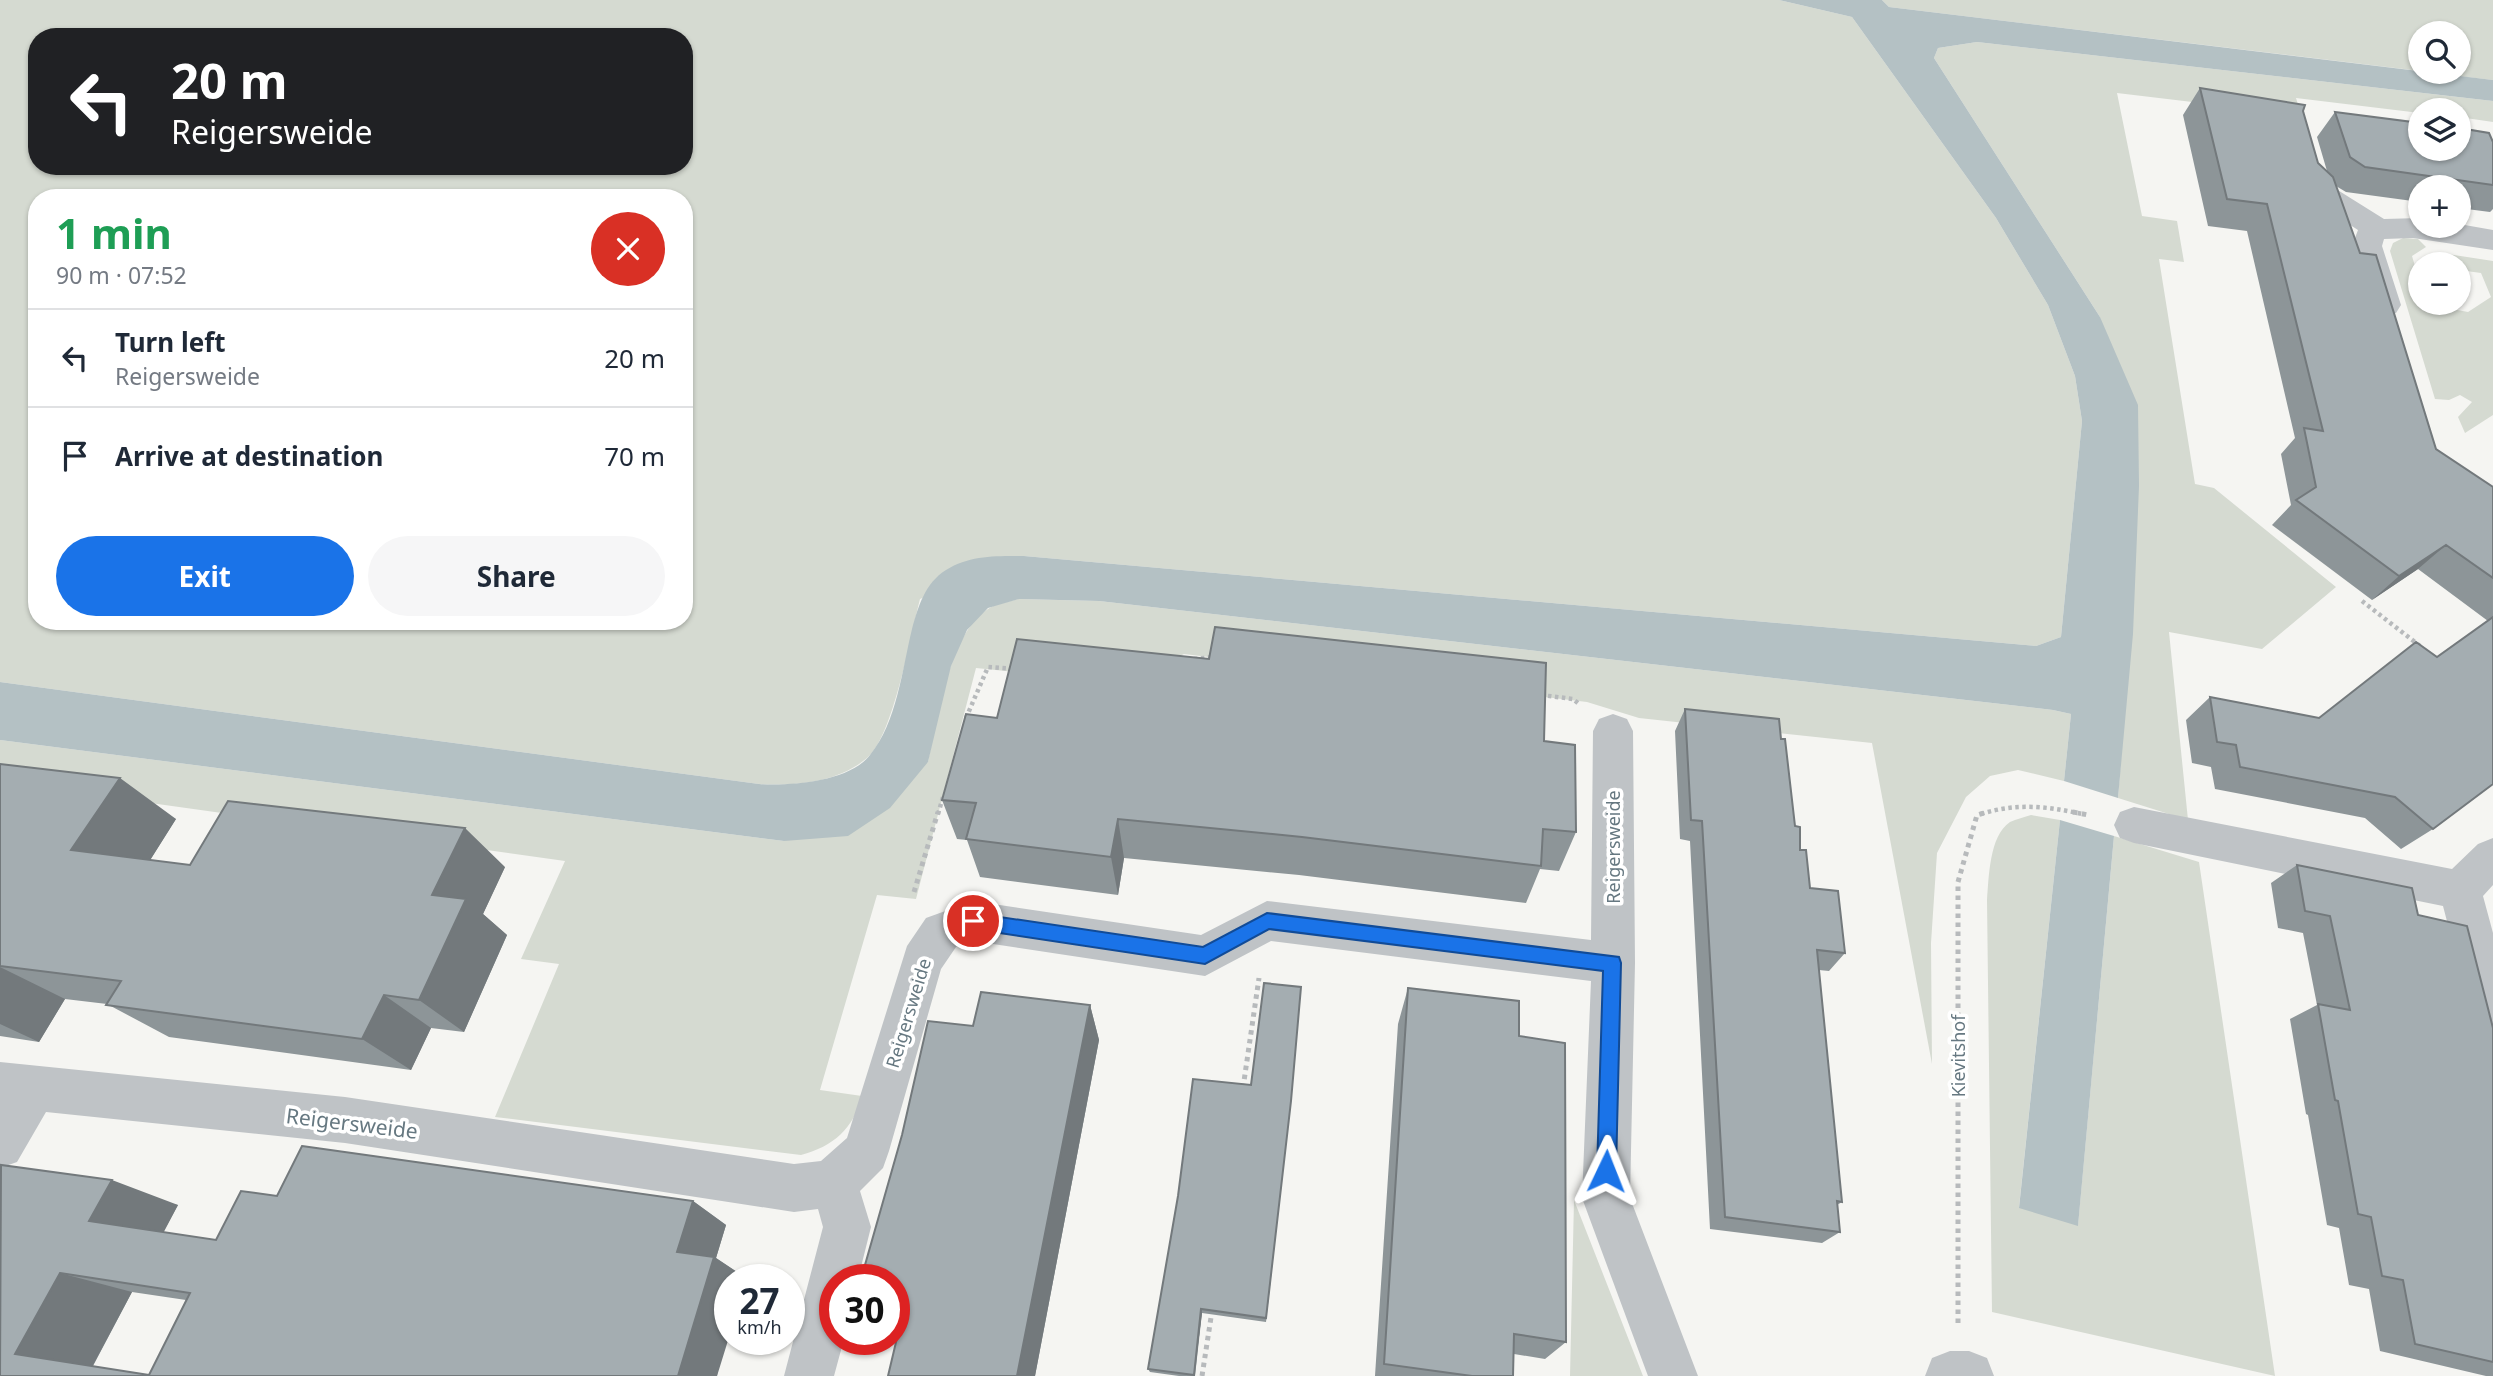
<!DOCTYPE html>
<meta charset="utf-8">
<style>
:root{--surface:#fff;--page:#f6f6f7;--text:#1f2937;--muted:#747a83;--line:#e0e1e3;--accent:#1a73e8}
body{margin:0;font-family:"Noto Sans",sans-serif;background:var(--page);color:var(--text);height:100vh;display:flex;flex-direction:column;font-size:26px;white-space:nowrap}
*{box-sizing:border-box;margin:0}
p{font-size:23px;color:var(--muted)}
.icon{flex:none;width:38px;height:38px;fill:none;stroke:currentColor;stroke-width:2;stroke-linecap:round;stroke-linejoin:round}
.map{position:relative;flex:1;overflow:hidden}
.drawer{position:absolute;left:28px;top:189px;width:665px;height:441px;display:flex;flex-direction:column;background:var(--surface);border-radius:28px;box-shadow:0 2px 5px #0004}
.drawer>*{flex:none}
.hud{position:absolute;left:28px;top:28px;width:665px;height:147px;border-radius:28px;box-shadow:0 2px 5px #0004;background:#202124;color:#fff;overflow:hidden}
.fabs{position:absolute;left:2408px;top:21px;display:grid;gap:14px}
.fabs a{display:grid;place-items:center;width:63px;height:63px;border-radius:50%;background:var(--surface);box-shadow:0 2px 5px #0004;font-size:35px}
.speed{position:absolute;left:714px;top:1264px;display:flex;gap:14px;font-size:35px;font-weight:700;text-align:center}
.speed>*{display:grid;place-content:center;width:91px;height:91px;border-radius:50%;background:var(--surface);box-shadow:0 2px 5px #0004;line-height:1}
.speed small{font-size:18px;font-weight:400}
.speed .limit{border:10px solid #d22;background:#fff;color:#111}
.pin{position:absolute;display:grid;place-items:center;width:60px;height:60px;color:#fff;margin:-30px;border:4px solid #fff;border-radius:50%;box-shadow:0 2px 7px #0007}
.me{position:absolute;width:77px;margin:-38px;rotate:2deg;stroke-linejoin:round;filter:drop-shadow(0 0 5px #0008)}
.turn{display:flex;align-items:center;gap:24px;height:147px;padding:0 28px;font-size:32px}
.turn .icon{width:91px;height:91px;stroke-width:2.5}
.turn b{display:block;font-size:49px;line-height:60px}
.round{display:grid;place-items:center;flex:none;width:74px;height:74px;border-radius:37px;background:var(--page)}
.head{display:flex;align-items:center;justify-content:space-between;height:119px;padding:0 28px}
h1{font-size:42px;font-weight:700;line-height:52px;color:#1e9e55}
.primary-button{display:flex;gap:14px;margin-top:auto;padding:14px 28px}
.primary-button a{flex:1;height:80px;border-radius:42px;background:var(--accent);color:#fff;font-size:28px;font-weight:700;line-height:80px;text-align:center}
.primary-button a+a{background:var(--page);color:var(--text)}
ul{padding:0;list-style:none}
li{display:flex;align-items:center;gap:21px;height:98px;padding:0 28px;border-top:2px solid var(--line)}
li div{flex:1}
li b{display:block;font-size:26px}
li em{font-style:normal}
.map>svg:first-child{display:block}
.green{fill:#d5dad1;fill-rule:evenodd}
.water{fill:#b4c1c4}
.lines{fill:none;stroke-linecap:round;stroke-linejoin:round}
.path-far1{stroke:#b7babc;stroke-width:4.5;stroke-dasharray:3.5 3.5;stroke-linecap:butt}
.path{stroke:#b7babc;stroke-width:5;stroke-dasharray:4.5 4.5;stroke-linecap:butt}
.minor{fill:#bfc3c6;fill-rule:evenodd}
.wall{fill:#8d9598;fill-rule:evenodd}
.shaded-wall{fill:#73797c}
.building{fill:#a4adb1;stroke:#73797c;stroke-width:2;fill-rule:evenodd}
.route{fill:#1a73e8;stroke:#114b97;stroke-width:2}
.labels{text-anchor:middle;dominant-baseline:central;stroke-width:7;stroke-linejoin:round;paint-order:stroke}
.street-label{font-size:18px;fill:#667881;stroke:#fff}
.near-street-label{font-size:21px;fill:#667881;stroke:#fff}
</style>
<div class="map">
<svg width="2493" height="1376" viewBox="0 0 2493 1376">
<rect width="100%" height="100%" fill="#f5f5f2"/>
<path class="green" d="M0,0h1779l73,17 144,201 52,87 27,71 7,45 -21,216 -25,9 -1012,-90 -104,43c-9,35 -27,138 -53,159 -30,25 -71,28 -108,26l-759,-102zM37,37h647v129h-647zM37,198h647v423h-647z
M1882,0h611v80l-70,-8h36v-39h-39v38l-531,-64z
M1977,42l516,59v21l-34,-5v-7h-39v3l-124,-15 10,33 -30,-19 -159,-19 25,123 35,5 7,41 -25,-3 36,225 19,4 122,99 -74,62 -93,-17 19,188 -70,-22 6,-78 -24,-403 -166,-259 4,-10z
M2403,238l15,1 8,8 -14,9 8,27v20l48,9 23,-15 -10,-24 -22,-3v-6h-24v-5l6,-6 52,8v154l-28,18 -7,-16 14,-15 -12,-7 -11,5 -14,-1 -45,-148 3,-8z
M1018,599l81,2 954,109 18,4 -7,67 -46,-11 -28,6 -24,21 -29,56 -6,90 1,121 -60,-321 -233,-25 -52,-16 -403,-48 -63,29 -145,-15 -60,231 -39,-4 -57,195 42,6c-9,33 -28,50 -61,59l-306,-38 64,-153 -38,-5 44,-98 -565,-79v-42l784,101 144,-79c10,-43 20,-128 60,-153 8,-6 21,-7 30,-10z
M2031,815l29,5 -41,387 59,18 36,-389 85,26 76,514 -283,-64 -5,-412c2,-22 2,-64 23,-78 6,-3 15,-5 21,-7z
M1574,1200l69,176h-73z"/>
<path class="water" d="M1779,0h103l7,7 604,73v21l-516,-59 -39,6 -4,10 166,259 38,88 1,81 -6,148 -15,164 -54,-17 7,-67 -18,-4 -954,-109 -80,-2 -31,9 -21,22 -16,36 -23,96 -38,46 -42,28 -64,5 -784,-101v-58l759,102c31,2 90,-2 111,-29 27,-33 32,-85 42,-126 6,-22 13,-46 34,-59 24,-15 50,-14 78,-14l1012,90 25,-9 21,-216 -7,-45 -27,-71 -52,-87 -144,-201z
M2060,820l54,16 -36,390 -59,-18z"/>
<g class="lines">
<path class="path-far1" d="M2362,601l58,45
M1194,659l19,-2
M1541,695l32,4 6,5
M966,718l22,-51 27,2
M938,814l5,-17
M1981,814c34,-11 66,-8 101,0"/>
<path class="path" d="M2073,812l15,3
M914,892l24,-80
M1243,1088l16,-110
M1958,1323v-441l19,-67 10,-3
M1202,1376l10,-65"/>
<path class="minor" d="M2310,163l10,2 8,19 56,35 36,-1v8l39,-2 34,6v20l-80,-12 -29,1 -2,7 19,59 -5,8 -11,3 -11,-3 -22,-67 6,-16 -53,-34 -10,-24 5,-7z
M1613,714l14,5 6,12 2,232 -5,235 68,178h-50l-66,-178 9,-217 -320,-40 -66,35 -232,-35 -17,6 -15,22 -52,182 -6,17 -23,23 11,36 -13,52h-23v60h9l-10,37h-50l39,-149 -5,-18 -24,3 -449,-69 -299,-31 -29,50 -17,6v-106l345,35 449,67 27,-3 26,-23 60,-192 19,-28 47,-17 228,34 66,-34 324,39 2,-209 6,-12z
M2134,807l318,62 26,-25 15,-6v47l-10,11 10,37v101l-16,-6 -6,-15 -28,-107 -309,-63 -14,-5 -6,-13 6,-13z
M1950,1351h19l18,7 7,18h-69l7,-18z"/>
</g>
<path class="wall" d="M2200,88l103,23 15,52 9,8 -10,-34 18,-25 158,30v67l-3,3 -31,-4v-21h-39v15l-74,-10 -10,-6 24,67 76,196 57,38v297l-60,45 -32,20 -36,-31 -150,-29 -4,-22 -19,-4 -6,-43 24,-23 109,21 118,-61 51,-36 -70,-52 -46,31 -100,-75 19,-20 -10,-51 14,-16 -48,-207 -39,-5 -25,-111z
M1685,709l96,30 14,87 15,62 35,65 -16,18 -10,-1 23,232 -5,3 3,27 -18,11 -112,-14 -20,-388 -10,-2 -5,-108z
M997,718l547,23 32,91 -17,39 -19,-2 -14,34 -227,-28 -175,-17 -6,37 -138,-18 -13,-37 -10,-1 -15,-39z
M0,764l176,55 -26,41 40,5 315,2 -22,47 24,21 -43,97 -33,-4 -20,42 -242,-33 -62,-33 -42,-5 -26,43 -39,-6z
M2297,865l121,50 75,113v348h-7l-106,-25 -11,-62 -20,-4 -10,-57 -12,-3 -19,-110 -2,-1 -16,-95 27,-14 -14,-72 -25,-5 -7,-45z
M1408,988l111,48 47,306 -21,17 -31,-5 -1,22h-138l23,-352z
M1090,1005l9,35 -64,336h-147l10,-40 -4,-1v-56l79,-253z
M1290,1109l-24,213 -64,-9 -7,63h-16l-29,-4 -2,-3z
M0,1166l178,39 -15,27 53,8 61,-44 416,5 33,24 -10,33 30,20v1h-16l-13,97h-717zM132,1292l54,8 -37,75 -56,-9z"/>
<path class="shaded-wall" d="M2446,545l-28,24 -46,31 27,-24z
M120,778l56,41 -44,70 -61,-39z
M1118,819l6,39 -6,37 -7,-38z
M465,828l40,39 -22,47 24,21 -43,97 -45,-32 13,-105z
M0,967l65,32 -26,43 -39,-18z
M384,995l47,33 -20,42 -49,-31z
M1090,1005l9,35 -64,336h-18z
M112,1180l66,25 -20,38 -69,-22z
M693,1201l33,24 -10,33 30,20v1h-16v55l-13,42h-39l-1,-124z
M60,1273l72,19 -41,77 -76,-15z
M1201,1309l1,4 -8,63v-1z"/>
<path class="building" d="M2200,88l105,17 -2,6 15,52 15,14 27,76 16,2 60,194 57,38v91l-47,-33 -47,31 -103,-76 20,-13 -12,-59 19,3 -56,-227 -40,-5z
M2335,112l85,11v26h39v-21l30,5 4,9v43l-128,-18 -15,-10z
M2493,617v167l-60,45 -38,-32 -155,-30 -4,-22 -19,-3 -7,-45 109,21 97,-76 21,15z
M1215,627l331,36 -2,78 31,4 1,87 -33,-3 -2,37 -239,-29 -184,-18 -7,38 -145,-18 10,-36 -34,-3 24,-86 31,4 20,-79 192,20z
M1685,709l94,10 2,20h4l10,87 5,1v23h6l4,38 28,3 7,62 -28,-3 25,252 -5,-1 3,31 -115,-15 -23,-396 -11,-1z
M0,764l120,14 -49,72 119,15 38,-64 237,27 -33,67 34,4 -47,101 -35,-5 -22,44 -256,-34 15,-24 -121,-15z
M2297,865l115,23 6,27 49,11 26,102v334l-78,-18 -12,-64 -21,-4 -11,-59 -13,-3 -20,-113 -3,-1 -17,-96 32,6 -20,-94 -25,-5z
M1264,983l37,4 -10,114 -25,217 -65,-9 -7,66 -46,-6 30,-173 15,-117 58,6z
M1408,988l111,13v35l46,7 1,299 -52,-8 -1,42h-41l-88,-12z
M981,992l109,13 -73,371h-129l13,-55 -7,-1v-41h-33l41,-144 26,-114 45,5z
M302,1146l391,55 -16,51 37,5 -36,119h-678l1,-211 111,15 -23,41 127,19 25,-49 36,5zM60,1273l130,20 -41,82 -134,-21z"/>
<path class="route" d="M973,913l230,34 64,-34 352,44 2,6 -5,208 -3,7 -7,3 -7,-3 -2,-7 6,-200 -334,-42 -64,35 -232,-35 -6,-2 -2,-6 2,-6z"/>
<g class="labels">
<g class="street-label">
<text transform="translate(1613 847) rotate(-90)">Reigersweide</text>
<text transform="translate(908 1013) rotate(-73)">Reigersweide</text>
<text transform="translate(1958 1056) rotate(-90)">Kievitshof</text>
</g>
<g class="near-street-label">
<text transform="translate(352 1123) rotate(7)">Reigersweide</text>
</g>
</g>
</svg>
<div class="fabs">
<a><svg class="icon" aria-label="search" viewBox="0 0 24 24"><circle cx="10" cy="10" r="6"/><path d="M15 15l6 6"/></svg></a>
<a><svg class="icon" aria-label="layers" viewBox="0 0 24 24"><path d="M12 4l9 5-9 5-9-5zM3 14l9 5 9-5"/></svg></a>
<a>+</a>
<a>−</a>
</div>
<div class="speed"><div>27<small>km/h</small></div><div class="limit">30</div></div>
<div class="pin" style="left:973px;top:921px;background:#d93025"><svg class="icon" aria-label="arrive" viewBox="0 0 24 24"><path d="M6 21V4h12l-3 4 3 4H6"/></svg></div>
<svg class="me" style="left:1606px;top:1171px" viewBox="-20 -20 40 40"><path d="M0-17L14 15 0 8-14 15z" fill="#1a73e8" stroke="#fff" stroke-width="4"/></svg>
<div class="hud">
<div class="turn"><svg class="icon" aria-label="left" viewBox="0 0 24 24"><path d="M17 20v-9H6M10 6l-5 5 5 5"/></svg><div><b>20 m</b>Reigersweide</div></div>
</div>
<section class="drawer">
<div class="head"><div><h1>1 min</h1><p>90 m · 07:52</p></div><a class="round" style="background:#d93025;color:#fff"><svg class="icon" aria-label="close" viewBox="0 0 24 24"><path d="M6 6l12 12M18 6L6 18"/></svg></a></div>
<ul>
<li><svg class="icon" aria-label="left" viewBox="0 0 24 24"><path d="M17 20v-9H6M10 6l-5 5 5 5"/></svg><div><b>Turn left</b><p>Reigersweide</p></div><em>20 m</em></li>
<li><svg class="icon" aria-label="arrive" viewBox="0 0 24 24"><path d="M6 21V4h12l-3 4 3 4H6"/></svg><div><b>Arrive at destination</b></div><em>70 m</em></li>
</ul>
<div class="primary-button"><a>Exit</a><a>Share</a></div>
</section>
</div>
